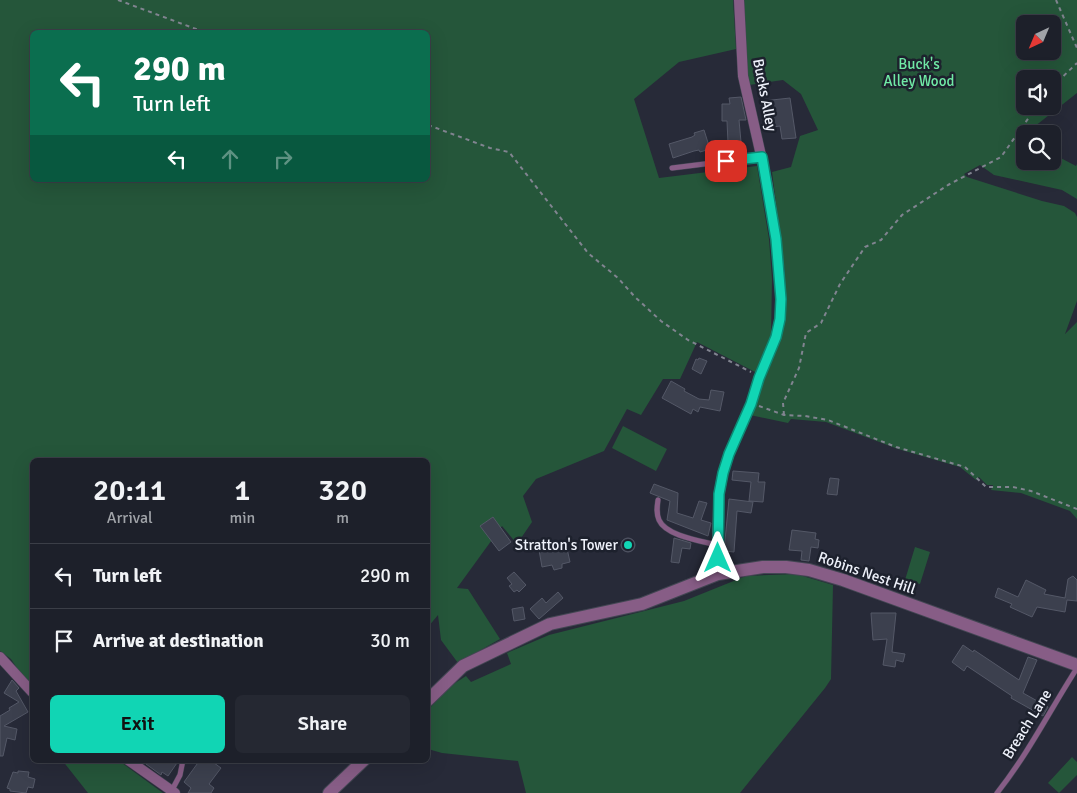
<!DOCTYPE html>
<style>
:root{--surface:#1d202a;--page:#252832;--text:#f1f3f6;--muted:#a0a3a8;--line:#3b3e47;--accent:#11d5b4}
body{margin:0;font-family:Signika,sans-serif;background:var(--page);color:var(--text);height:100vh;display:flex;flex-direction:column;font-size:19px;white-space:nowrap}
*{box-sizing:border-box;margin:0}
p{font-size:16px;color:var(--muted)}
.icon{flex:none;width:28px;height:28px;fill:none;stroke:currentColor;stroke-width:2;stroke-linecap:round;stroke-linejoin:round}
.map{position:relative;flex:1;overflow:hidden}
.side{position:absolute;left:30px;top:458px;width:400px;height:305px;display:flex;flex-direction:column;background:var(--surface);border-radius:8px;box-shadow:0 5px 20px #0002,0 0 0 1px var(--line)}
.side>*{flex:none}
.guide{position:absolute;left:30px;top:30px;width:400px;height:152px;border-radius:8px;box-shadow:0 5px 20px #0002,0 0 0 1px var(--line);background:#0b6e4f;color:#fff;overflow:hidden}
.needle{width:32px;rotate:224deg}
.controls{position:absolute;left:1016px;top:15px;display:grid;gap:10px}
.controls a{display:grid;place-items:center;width:45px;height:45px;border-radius:8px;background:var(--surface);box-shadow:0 5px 20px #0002,0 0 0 1px var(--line);font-size:25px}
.pin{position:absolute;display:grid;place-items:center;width:42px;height:42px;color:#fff;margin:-21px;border-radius:10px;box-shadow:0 2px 8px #0006}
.me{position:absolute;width:55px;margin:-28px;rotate:0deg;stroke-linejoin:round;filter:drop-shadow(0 0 4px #0008)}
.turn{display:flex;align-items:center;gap:18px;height:105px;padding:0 20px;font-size:22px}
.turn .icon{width:65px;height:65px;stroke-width:2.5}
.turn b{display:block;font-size:35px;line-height:42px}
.lanes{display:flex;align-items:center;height:48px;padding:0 20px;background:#0003;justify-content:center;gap:25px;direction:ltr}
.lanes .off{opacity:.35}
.eta{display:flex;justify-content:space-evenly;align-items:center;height:85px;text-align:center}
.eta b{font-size:30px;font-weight:600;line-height:35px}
.cta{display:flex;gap:10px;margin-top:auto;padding:10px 20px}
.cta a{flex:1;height:58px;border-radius:8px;background:var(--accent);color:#111;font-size:20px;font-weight:600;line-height:58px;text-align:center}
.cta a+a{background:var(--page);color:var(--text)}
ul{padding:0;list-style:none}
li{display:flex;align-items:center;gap:15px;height:65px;padding:0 20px;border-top:1px solid var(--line)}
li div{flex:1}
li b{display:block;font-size:19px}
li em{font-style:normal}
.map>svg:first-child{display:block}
.green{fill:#25563a;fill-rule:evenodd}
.building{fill:#3c404e;stroke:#545867}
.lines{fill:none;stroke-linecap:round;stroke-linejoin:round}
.service-casing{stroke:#434653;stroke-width:6}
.minor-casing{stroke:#434653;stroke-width:11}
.tertiary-casing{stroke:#434653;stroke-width:14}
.path{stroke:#818490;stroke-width:2;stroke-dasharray:4 4;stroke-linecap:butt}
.service{stroke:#875d86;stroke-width:5}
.minor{stroke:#875d86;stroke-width:10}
.tertiary{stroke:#875d86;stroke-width:12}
.route-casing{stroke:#0b8a75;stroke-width:12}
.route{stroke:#11d5b4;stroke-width:9}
.poi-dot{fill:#11d5b4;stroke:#1d212d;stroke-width:2}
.labels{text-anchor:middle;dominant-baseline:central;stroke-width:5;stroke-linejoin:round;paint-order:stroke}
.park-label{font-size:15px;fill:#70eaa6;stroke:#1d212d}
.street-label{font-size:15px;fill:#eff2fb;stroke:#1d212d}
.poi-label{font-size:15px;fill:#eff2fb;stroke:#1d212d;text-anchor:end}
</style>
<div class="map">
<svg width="1077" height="793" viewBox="0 0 1077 793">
<rect width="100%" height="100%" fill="#272a38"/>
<path class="green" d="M0,0h733l3,49 -57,13 -45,37 25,79 98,-12 12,73 3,40 -1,57 -14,37 -60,-31 -17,37h-17l-22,36 -14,-6 -23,42 -68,28 -13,17 9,26 -15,22 -15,-18 -45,62 11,1 32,50 -42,24 -17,-23 -3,-25 -10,12v-167h-396v221l-2,7 -19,-29 -11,-8zM32,32h396v148h-396z
M743,0h334v93l-52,41v27h27l1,-7 23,12 1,-2v35l-15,-9 -68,-15 -14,-10 -16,9 3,3 75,24 22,5 11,7 2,4v84l-12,33 12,-12v197l-7,-8 -49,-18 -30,-3 2,-5h-6l-8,-8 -3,3 -16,-13 -62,-18 -72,-27 -35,-3 -3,4 -38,-8 34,-106 1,-36 -13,-101 19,-5 9,-31 18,-6 -17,-36 -18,-14 -34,5 -4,-17zM1025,24h27v27h-27zM1025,79h27v27h-27z
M623,426l44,23 -11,22 -44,-23z
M915,547l15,5 -10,32 -15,-4z
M796,574l37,11 -2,94 -6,9 -85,105h-214l-8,-32 -76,-8 -14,-4v-39l21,-23 17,-11 5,6 40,-18 -4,-11 42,-18 135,-34 62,-25z
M1072,757l5,5v13l-18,18 -11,-10z
M62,760h56l45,33h-75z"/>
<path class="building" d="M741,97l5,23h-7l2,22 -13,1 -1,-22h-5v-17h8l-1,-6z
M790,98l6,40 -14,1 -2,-13 -14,2 -3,-27z
M704,130l6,19 -10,3 -1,-2 -5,1 -21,7 -4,-14 23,-7 3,-2 -1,-2z
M699,358l8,3 -6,13 -9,-5 4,-10 2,1z
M671,381l14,8 -1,2 15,8 10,1 2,-10 13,2 -4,19 -20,-4 -2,5 -5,-3 -2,5 -29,-16z
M733,471l26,2 -1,9h7l-2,20 -14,-1 2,-19 -19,-2z
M830,478l9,1 -2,16 -10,-1z
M654,484l24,9 -1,20 16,5 6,-17 8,2 -6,17 10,3 -3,13 -41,-16 3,-19 -20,-8z
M729,499l24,3 -2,11 -14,-2 -3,41 -10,-1z
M493,517l18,25 -12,9 -19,-25z
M792,530l24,3 -1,6 4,1 -1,8 -7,-1 -2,14 -8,-1 1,-9 -13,-1z
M674,538l17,5 -1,6 -8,-1 -3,15 -8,-1z
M621 545a7 7 0 1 1 14 0a7 7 0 1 1-14 0Z
M566,544l4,18 -8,2v4l-8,2 -2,-5 -10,2 -3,-17z
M514,572l12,13 -7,7 -2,-2 -3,2 -5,-6 3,-2 -5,-6z
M1073,576l4,4v21l-10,-1 -2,12 -28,-5 -5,10 -22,-10 2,-3 -17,-7 3,-9 20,9 8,-17 20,10 -2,4 21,4 3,-19z
M558,592l5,6 -24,21 -9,-10 12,-11 4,5z
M523,607l2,12 -11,2 -2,-12z
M871,613h25l-4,39 13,2 -2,8 -7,-2 -1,7 -12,-2 4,-26 -14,1z
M963,645l10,7 1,-2 45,30 9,-23 9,3 -14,33 25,14 -5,9 -32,-18 1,-2 -45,-30 -3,5 -12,-9z
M12,680l7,8 -3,3 12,21 -24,14 13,3 -2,11 -8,-2 -4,18h-3v-40l10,-6 -1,-2 10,-6 -15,-9z
M148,760h31l-11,16 -6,-4 -1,3 -15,-11z
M200,760h10l11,8 -12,16 5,4 -3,5h-23l3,-5 -7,-6z
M18,771l11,1 -1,5 7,2 -2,9 -5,-1 -2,6 -16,-2v-2l-3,-1 6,-16 5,1z"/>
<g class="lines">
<g class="service-casing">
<path id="service" d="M672,168l89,-11
M658,500c-1,7 -2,13 1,20 7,16 42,21 58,25
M172,790l8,-15 3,-15
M997,793c31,-39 53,-83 80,-125"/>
</g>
<g class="minor-casing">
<path id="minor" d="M718,574l-1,-28 2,-52 4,-21 6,-19 22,-50 8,-26 17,-41 4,-18 1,-20 -5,-60 -9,-57 -24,-106 -4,-76
M0,657l32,35
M128,760l47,33"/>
</g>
<g class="tertiary-casing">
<path id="tertiary" d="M428,700l35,-34 87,-42 92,-20 76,-30 45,-7h23l23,3 34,10 234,85
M329,793l35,-33"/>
</g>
<path class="path" d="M118,0l86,32
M1056,0l21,48
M1052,87l25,-24
M428,125l62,23 19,4 79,101 30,25 17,19 26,24 27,19 63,32
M759,406l25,9 21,1 23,4 68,27 69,20 21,20h27l18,4 46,18
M784,415l-1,-12 16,-35 7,-35 15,-10 19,-39 25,-37 16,-7 21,-25 46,-30 53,-28 36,-51"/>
<use href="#service" class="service"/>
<use href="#minor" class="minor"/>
<use href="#tertiary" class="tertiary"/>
</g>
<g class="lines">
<g class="route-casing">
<path id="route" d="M718,558l1,-64 4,-21 6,-19 22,-50 8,-26 17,-41 4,-18 1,-20 -5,-60 -14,-82 -36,4"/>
</g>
<use href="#route" class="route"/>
</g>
<circle class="poi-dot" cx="628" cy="545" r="5"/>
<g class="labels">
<g class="park-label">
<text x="919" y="64">Buck's<tspan x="919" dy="17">Alley Wood</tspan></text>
</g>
<g class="street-label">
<text transform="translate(765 95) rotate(79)">Bucks Alley</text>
<text transform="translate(867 573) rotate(19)">Robins Nest Hill</text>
<text transform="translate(1027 724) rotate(-58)">Breach Lane</text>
</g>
<g class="poi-label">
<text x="618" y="545">Stratton's Tower</text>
</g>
</g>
</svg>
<div class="controls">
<a><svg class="needle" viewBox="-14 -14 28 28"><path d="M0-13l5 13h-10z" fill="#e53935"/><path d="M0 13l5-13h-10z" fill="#a0a3a8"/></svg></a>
<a><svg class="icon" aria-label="sound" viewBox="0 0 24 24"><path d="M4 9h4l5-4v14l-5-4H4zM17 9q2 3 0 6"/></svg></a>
<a><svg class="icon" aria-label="search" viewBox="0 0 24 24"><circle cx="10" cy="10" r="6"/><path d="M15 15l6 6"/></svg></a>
</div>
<div class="pin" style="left:726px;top:161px;background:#d93025"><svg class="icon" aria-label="arrive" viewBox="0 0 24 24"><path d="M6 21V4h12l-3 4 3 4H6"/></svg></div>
<svg class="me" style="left:718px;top:558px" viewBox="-20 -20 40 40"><path d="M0-17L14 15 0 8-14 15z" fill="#11d5b4" stroke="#fff" stroke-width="4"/></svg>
<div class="guide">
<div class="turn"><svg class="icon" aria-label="left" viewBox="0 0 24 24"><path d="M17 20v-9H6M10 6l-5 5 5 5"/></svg><div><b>290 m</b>Turn left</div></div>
<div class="lanes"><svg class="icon" aria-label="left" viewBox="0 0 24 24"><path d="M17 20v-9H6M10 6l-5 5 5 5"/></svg><svg class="icon off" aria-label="ahead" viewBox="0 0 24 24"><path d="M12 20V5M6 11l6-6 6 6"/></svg><svg class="icon off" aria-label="right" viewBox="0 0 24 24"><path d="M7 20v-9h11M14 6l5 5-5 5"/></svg></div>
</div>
<section class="side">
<div class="eta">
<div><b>20:11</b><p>Arrival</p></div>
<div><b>1</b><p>min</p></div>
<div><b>320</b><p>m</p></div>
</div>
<ul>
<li><svg class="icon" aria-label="left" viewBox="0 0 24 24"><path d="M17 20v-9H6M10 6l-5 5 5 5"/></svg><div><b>Turn left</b></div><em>290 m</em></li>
<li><svg class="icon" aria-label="arrive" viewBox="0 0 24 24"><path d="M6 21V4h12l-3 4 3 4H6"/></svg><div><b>Arrive at destination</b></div><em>30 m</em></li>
</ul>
<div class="cta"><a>Exit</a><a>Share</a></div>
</section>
</div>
